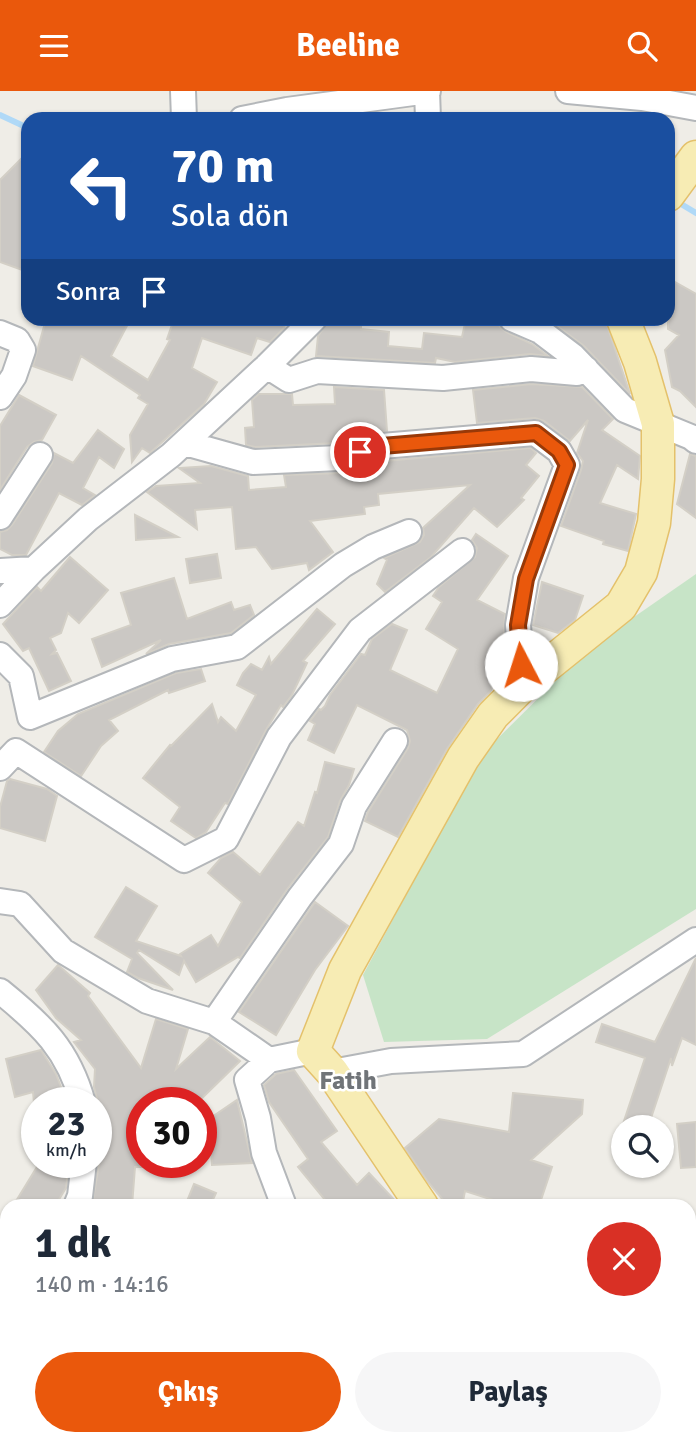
<!DOCTYPE html>
<html lang="tr">
<meta charset="utf-8">
<style>
:root{--surface:#fff;--page:#f6f6f7;--text:#1f2937;--muted:#747a83;--accent:#ea580c}
body{margin:0;font-family:Signika,sans-serif;background:var(--page);color:var(--text);height:100vh;display:flex;flex-direction:column;font-size:26px;white-space:nowrap}
*{box-sizing:border-box;margin:0}
p{font-size:23px;color:var(--muted)}
.icon{flex:none;width:38px;height:38px;fill:none;stroke:currentColor;stroke-width:2;stroke-linecap:round;stroke-linejoin:round}
.map{position:relative;flex:1;overflow:hidden}
.details{position:absolute;left:0px;top:1108px;width:696px;height:247px;display:flex;flex-direction:column;background:var(--surface);border-radius:21px 21px 0 0;box-shadow:0 2px 5px #0004}
.details>*{flex:none}
.top-card{position:absolute;left:21px;top:21px;width:654px;height:214px;border-radius:21px;box-shadow:0 2px 5px #0004;background:#1a4fa0;color:#fff;overflow:hidden}
.tools{position:absolute;left:611px;top:1024px;display:grid;gap:14px}
.tools a{display:grid;place-items:center;width:63px;height:63px;border-radius:50%;background:var(--surface);box-shadow:0 2px 5px #0004;font-size:35px}
.speed{position:absolute;left:21px;top:996px;display:flex;gap:14px;font-size:35px;font-weight:700;text-align:center}
.speed>*{display:grid;place-content:center;width:91px;height:91px;border-radius:50%;background:var(--surface);box-shadow:0 2px 5px #0004;line-height:1}
.speed small{font-size:18px;font-weight:400}
.speed .limit{border:10px solid #d22;background:#fff;color:#111}
.pin{position:absolute;display:grid;place-items:center;width:60px;height:60px;color:#fff;margin:-30px;border:4px solid #fff;border-radius:50%;box-shadow:0 2px 7px #0007}
.me{position:absolute;width:77px;margin:-38px;rotate:355deg;stroke-linejoin:round;filter:drop-shadow(0 0 5px #0008)}
.turn{display:flex;align-items:center;gap:24px;height:147px;padding:0 35px;font-size:32px}
.turn .icon{width:91px;height:91px;stroke-width:2.5}
.turn b{display:block;font-size:49px;line-height:60px}
.then{display:flex;align-items:center;height:66px;padding:0 35px;background:#0003;gap:14px;font-size:26px}
.round{display:grid;place-items:center;flex:none;width:74px;height:74px;border-radius:37px;background:var(--page)}
.headline{display:flex;align-items:center;justify-content:space-between;height:119px;padding:0 35px}
h1{font-size:42px;font-weight:700;line-height:52px}
.primary-button{display:flex;gap:14px;margin-top:auto;padding:14px 35px}
.primary-button a{flex:1;height:80px;border-radius:42px;background:var(--accent);color:#fff;font-size:28px;font-weight:700;line-height:80px;text-align:center}
.primary-button a+a{background:var(--page);color:var(--text)}
header{display:flex;justify-content:space-between;align-items:center;height:91px;padding:0 35px;background:var(--accent);color:#fff;font-size:32px;font-weight:700}
.map>svg:first-child{display:block}
.green{fill:#c7e4c7}
.lines{fill:none;stroke-linecap:round;stroke-linejoin:round}
.stream{stroke:#b0d9f7;stroke-width:6}
.building{fill:#cbc8c4;stroke:#d3cfc6;stroke-width:2}
.minor-casing{stroke:#b4b7ba;stroke-width:28}
.major-casing{stroke:#e4c16b;stroke-width:35}
.minor{stroke:#fff;stroke-width:24}
.major{stroke:#f7ecb4;stroke-width:32}
.route-casing{stroke:#983908;stroke-width:18}
.route{stroke:#ea580c;stroke-width:12}
.labels{text-anchor:middle;dominant-baseline:central;stroke-width:5;stroke-linejoin:round;paint-order:stroke}
.district-label{font-size:26px;font-weight:bold;fill:#707478;stroke:#fff}
</style>
<header><svg class="icon" aria-label="menu" viewBox="0 0 24 24"><path d="M4 6h16M4 12h16M4 18h16"/></svg>Beeline<svg class="icon" aria-label="search" viewBox="0 0 24 24"><circle cx="10" cy="10" r="6"/><path d="M15 15l6 6"/></svg></header>
<div class="map">
<svg width="696" height="1354" viewBox="0 0 696 1354">
<rect width="100%" height="100%" fill="#efede7"/>
<path class="green" d="M696,483v335l-209,130 -103,3 -21,-67 119,-221 106,-105z"/>
<g class="lines">
<path class="stream" d="M0,24l28,13
M676,110l20,12"/>
</g>
<path class="building" d="M28,61v120l-28,-10v-82z
M668,187l28,16v113l-16,-16 -8,-4 -7,-37 14,-15 -11,-6z
M46,228h73l9,5 -17,32 37,24 22,-40 -3,-1 7,-20h113l-3,9 -14,14 -13,-4 -6,17 -49,-17 -10,30 25,14 -13,22 -54,49 -8,-5 -10,14 -2,-27 18,-31 -10,-6 2,-3 -59,-39 -9,24 -39,-14z
M466,228h31l3,8 6,5 26,12 16,12 -18,-2 -75,8 -19,-4 -1,5 -119,-7 2,-20 10,-14 33,3v4l28,3 -1,14 34,3 2,-16 38,4z
M548,228h57l25,75 -46,-48z
M531,293l51,3 31,32 -11,11 38,26 -2,23 -21,-14 -17,38 36,11 -8,37 -25,-7 1,-3 -43,-15 20,-56 2,-9 -6,-8 11,-33 -18,21 -26,-20 -9,-3 -58,5 -4,-33z
M334,296l50,3 3,41 -50,12 -82,4 -9,-2 -1,-17 9,-1 -2,-27 7,-6h33l1,11 42,-1z
M19,304l37,20 -14,25 -8,2 -7,5 -27,43v-64z
M98,339l26,19 -10,19 -15,-11 -16,31 12,7 -13,10 -23,-12 -33,62h-14l-12,-6v-17l7,-2 5,-5 40,-62 2,-10 19,10z
M531,357l5,5 -10,12 13,11 -18,22 3,2 -27,27 -23,-19 -43,49 -46,35 -8,-8 10,-24 -3,-2 36,-16 4,-7 -1,-7 47,-43 -92,9 1,11 -15,2 1,7 -55,7 23,31 -24,18 -2,-7 -35,6 -16,-22 -20,2 -4,-42 -37,3 2,19 -50,-37 9,-6 44,-3 -21,-15 32,-2 37,10 1,14 37,-3 -2,-12 56,-2 45,-12z
M690,363l6,2v62l-19,-14z
M135,424l43,22 -42,3z
M476,443l32,22 -31,44 28,14 -1,21 -7,15 8,4 1,6 -16,32 -12,12 -31,45 -49,88 -33,-16 3,-9 40,-64 2,-7 -3,-11 -50,-25 -23,48 -26,-13 7,-16 -5,-3 9,-12 2,1 4,-4 5,-11 31,-41 4,1 7,-16 20,-15 15,6 -17,40 47,23 21,-44 -32,-20 16,-27 -9,-6 6,-9 36,-30 2,-9 -5,-8z
M217,463l4,24 -31,5 -4,-24z
M70,466l38,33 -29,33 -11,-10 -7,20 -11,5 6,12 -4,4 5,-1 14,28 -22,10 -20,-43 -6,3 -20,-27 34,-37 4,4z
M174,487l13,41 44,-17 3,8 16,-5 4,10 -23,18 -62,11 -23,10 15,-14 -59,27 -10,-28 39,-14 -10,-32z
M542,491l41,14 -8,24 -17,13 -25,-8z
M317,518l18,15 -32,37 4,2 -15,32 -9,12 -2,-2 -15,25 -38,74 -3,-1 -19,29 -10,6 -25,-17 9,-14 -37,-29 27,-33 1,1 41,-42 6,18 3,-5 15,14 20,-36 -19,-10 6,-12 8,-9 11,6 7,-13 2,7z
M201,578l4,12 -36,12 -1,-3 -59,30 9,11 -17,15 -20,30 -37,-24 14,-21 20,-17 98,-41z
M325,671l29,7 -5,16 -9,16 -12,36 -40,51 -48,70 -2,-1 -42,25 -12,-21 -5,14 -40,-25 -2,3 36,37 -35,-12 -11,-6 5,-13 -37,-22 31,-50 31,19 -21,35 45,15 -1,-2 31,-19 7,11 24,-44 -34,-29 13,-15 12,-6 27,23 38,-53 6,4 11,-34 2,1z
M10,688l37,10 10,7 -12,45 -45,-13v-21l7,-26z
M315,811l33,24 -33,44 -39,65 -37,-23z
M696,867v87l-14,-7 -10,28 -1,-8 -23,69h-26l23,-69 -49,-16 6,-18 53,18z
M58,874l32,28 -2,3 53,72 15,-49 32,10 -12,40 34,-32 30,24 -43,42h-55v64h-7l-3,39h-40l7,-42 -3,-10 1,-55 -3,-12 1,-18 -21,-27 7,-2 -25,-22 -20,-28z
M41,959l15,24 11,29h-33l-1,-11 -18,5 -9,-38z
M294,979l43,61 -16,11 36,43 12,-12 31,33h-70l-32,-39 10,-8 -39,-57 -5,-17 12,-11z
M513,1002l70,7 -1,14 -51,46 21,7 -13,39h-27l-47,-15 -3,15h-14l-20,-24 -23,-34 34,-29 70,13z
M237,1009l15,63 -40,2 -3,-46z
M696,1031v45l-15,1 -4,-44z
M40,1071h29l-3,26 -11,18h-42z
M194,1093l22,9 -6,13h-25z"/>
<g class="lines">
<g class="minor-casing">
<path id="minor" d="M183,0l1,28
M427,0l1,28
M568,0l74,7 54,10
M242,28l45,-9 141,-19
M512,228l28,12 33,25 52,54 66,27 5,4
M0,242l17,7 6,10 -9,26 -14,21
M267,275l22,14 28,-9 126,7 88,-9 46,4 9,-4
M185,352l68,19 86,-4 43,-12 153,-13 24,18 8,14 -41,113 -8,47 5,60
M0,426l40,-62
M0,480l34,-2 54,-50 83,-64 96,-89 47,-47
M0,514l34,-36
M0,564l21,21 9,41 142,-58 65,-12 106,-82 30,-18 36,-15
M0,677l16,-17 168,109 42,-21 53,-102 81,-107 102,-79
M0,810l20,3 43,47 84,50 67,21 55,38
M0,900c42,34 68,58 83,112
M214,931l86,-125 41,-53 13,-38 41,-65
M332,981l59,-11 132,-7 173,-114
M76,1115l4,-10 4,-34
M284,1115l-20,-53 -6,-35 -11,-38 22,-20 44,-9
M0,1220l7,-8
M0,1276h7
M157,1348l14,6
M210,1354l13,-6
M262,1354l8,-6"/>
</g>
<g class="major-casing">
<path id="major" d="M668,104l28,-38
M422,1115l-90,-134 -19,-21 32,-81 118,-212 30,-43 30,-30 98,-79 20,-34 13,-49 4,-44v-55l-18,-62 -17,-43
M541,1348l1,6"/>
</g>
<use href="#minor" class="minor"/>
<use href="#major" class="major"/>
</g>
<g class="lines">
<g class="route-casing">
<path id="route" d="M360,361l22,-6 154,-13 23,18 8,14 -41,114 -8,46 3,40"/>
</g>
<use href="#route" class="route"/>
</g>
<g class="labels">
<g class="district-label">
<text x="348" y="990">Fatih</text>
</g>
</g>
</svg>
<div class="tools">
<a><svg class="icon" aria-label="search" viewBox="0 0 24 24"><circle cx="10" cy="10" r="6"/><path d="M15 15l6 6"/></svg></a>
</div>
<div class="speed"><div>23<small>km/h</small></div><div class="limit">30</div></div>
<div class="pin" style="left:360px;top:361px;background:#d93025"><svg class="icon" aria-label="arrive" viewBox="0 0 24 24"><path d="M6 21V4h12l-3 4 3 4H6"/></svg></div>
<svg class="me" style="left:521px;top:574px" viewBox="-20 -20 40 40"><circle r="19" fill="#fff"/><path d="M0-13L10 11 0 6-10 11z" fill="#ea580c"/></svg>
<div class="top-card">
<div class="turn"><svg class="icon" aria-label="left" viewBox="0 0 24 24"><path d="M17 20v-9H6M10 6l-5 5 5 5"/></svg><div><b>70 m</b>Sola dön</div></div>
<div class="then">Sonra<svg class="icon" aria-label="arrive" viewBox="0 0 24 24"><path d="M6 21V4h12l-3 4 3 4H6"/></svg></div>
</div>
<section class="details">
<div class="headline"><div><h1>1 dk</h1><p>140 m · 14:16</p></div><a class="round" style="background:#d93025;color:#fff"><svg class="icon" aria-label="close" viewBox="0 0 24 24"><path d="M6 6l12 12M18 6L6 18"/></svg></a></div>
<div class="primary-button"><a>Çıkış</a><a>Paylaş</a></div>
</section>
</div>
